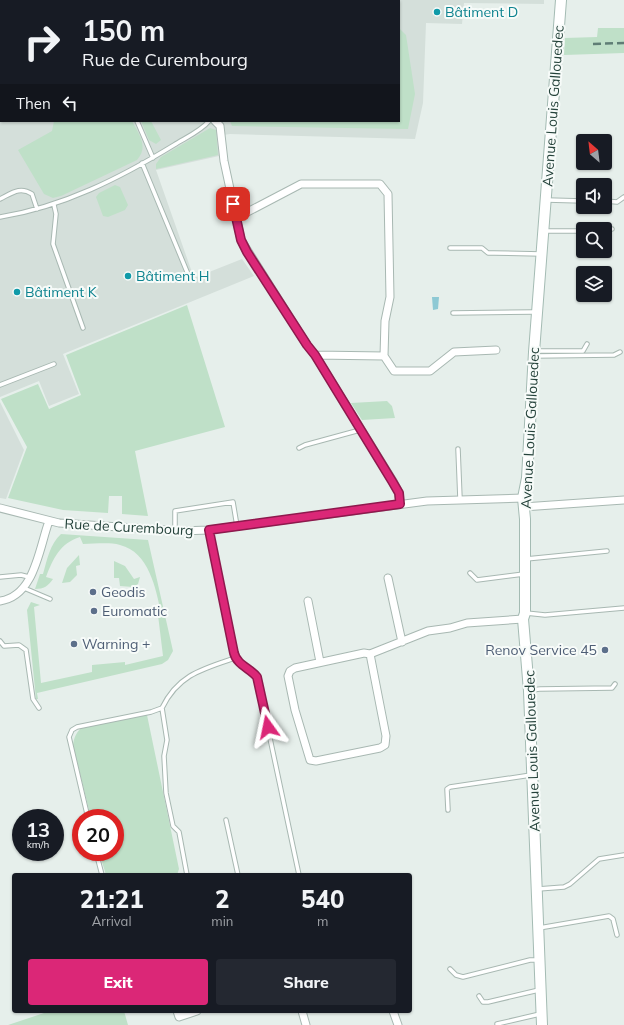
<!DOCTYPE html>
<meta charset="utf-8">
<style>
:root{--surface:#171b24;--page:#242831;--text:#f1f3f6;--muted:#9ea1a6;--accent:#db2777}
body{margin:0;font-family:Mulish,sans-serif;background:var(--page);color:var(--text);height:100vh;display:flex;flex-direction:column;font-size:15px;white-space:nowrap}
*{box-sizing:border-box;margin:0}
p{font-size:13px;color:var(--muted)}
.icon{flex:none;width:22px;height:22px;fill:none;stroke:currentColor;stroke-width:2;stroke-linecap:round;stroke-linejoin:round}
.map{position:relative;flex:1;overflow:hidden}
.sheet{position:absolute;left:12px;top:873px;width:400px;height:140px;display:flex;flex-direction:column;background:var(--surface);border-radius:4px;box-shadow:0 1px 3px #0004}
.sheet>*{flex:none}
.banner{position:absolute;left:0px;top:0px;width:400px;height:122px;box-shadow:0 1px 3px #0004;background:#171b24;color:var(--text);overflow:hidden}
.needle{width:26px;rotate:332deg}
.fabs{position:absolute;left:576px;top:134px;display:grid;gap:8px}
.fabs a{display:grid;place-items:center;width:36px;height:36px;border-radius:4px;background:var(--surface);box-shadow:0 1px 3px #0004;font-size:20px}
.speed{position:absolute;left:12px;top:809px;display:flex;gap:8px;font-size:20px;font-weight:700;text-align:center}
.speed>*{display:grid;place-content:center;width:52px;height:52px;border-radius:50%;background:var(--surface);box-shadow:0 1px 3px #0004;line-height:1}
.speed small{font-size:10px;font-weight:400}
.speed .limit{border:6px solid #d22;background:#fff;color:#111}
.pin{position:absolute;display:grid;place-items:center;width:34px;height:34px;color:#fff;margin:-17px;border-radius:8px;box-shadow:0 2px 6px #0006}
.me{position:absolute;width:44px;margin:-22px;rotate:348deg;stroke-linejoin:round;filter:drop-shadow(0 0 3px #0008)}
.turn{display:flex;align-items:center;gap:14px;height:84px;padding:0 16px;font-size:18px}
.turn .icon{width:52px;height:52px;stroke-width:2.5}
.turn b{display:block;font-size:28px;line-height:34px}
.then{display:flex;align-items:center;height:38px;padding:0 16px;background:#0003;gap:8px;font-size:15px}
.eta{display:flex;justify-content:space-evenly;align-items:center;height:68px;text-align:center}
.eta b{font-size:24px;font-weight:800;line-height:28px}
.action{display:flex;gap:8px;margin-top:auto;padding:8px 16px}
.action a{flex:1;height:46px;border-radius:4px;background:var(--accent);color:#fff;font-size:16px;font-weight:800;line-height:46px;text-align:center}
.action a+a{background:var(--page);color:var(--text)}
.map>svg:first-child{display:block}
.built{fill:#d4dfda}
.green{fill:#bfe0c8}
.water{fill:#8ec9d4}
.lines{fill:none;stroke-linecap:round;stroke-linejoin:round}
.service-casing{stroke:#a8b8b2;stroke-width:5.5}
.minor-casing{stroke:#a8b8b2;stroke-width:9}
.secondary-casing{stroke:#a4bbb3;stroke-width:12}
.service{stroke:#fff;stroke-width:3.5}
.minor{stroke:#fff;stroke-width:7}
.secondary{stroke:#fff;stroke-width:10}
.rail{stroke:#5f7d75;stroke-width:2.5;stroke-dasharray:8 4;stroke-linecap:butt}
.route-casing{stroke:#8e194d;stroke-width:10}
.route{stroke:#db2777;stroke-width:7}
.culture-dot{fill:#0f9aa8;stroke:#f7fbf9;stroke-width:1.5}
.service-dot{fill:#5c6f8a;stroke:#f7fbf9;stroke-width:1.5}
.labels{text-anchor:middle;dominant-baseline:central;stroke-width:4;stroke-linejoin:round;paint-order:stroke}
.culture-label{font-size:14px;fill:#0d838f;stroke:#f7fbf9;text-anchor:start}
.street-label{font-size:14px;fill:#24423a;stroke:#f7fbf9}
.service-label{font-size:14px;fill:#4e5e75;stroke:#f7fbf9;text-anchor:start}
</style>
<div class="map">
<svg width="624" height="1025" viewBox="0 0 624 1025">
<rect width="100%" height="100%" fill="#e6efeb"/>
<path class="built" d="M115,0h429v4l-80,-1 -2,21 -36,-1 -3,80 -8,36 -185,-5 -13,2 2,20 -63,14 38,108 48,-19 12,17 -191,78 16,40 -30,12 -10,-25 -39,16v-331l1,55h398v-120h-286z
M0,402l24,48 -18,49 -6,-1z"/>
<path class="green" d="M399,28l7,7 9,59 -7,35 -176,-3 -2,-5h169z
M598,28h26v25l-60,2 1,-17 32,-1z
M54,121h78c7,13 17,26 5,39l-76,36 -8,2 -9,-4 -26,-44 34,-19z
M141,121h10l10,19 -5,4 -7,-4z
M210,128l6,2 2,25 -62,14v-5l5,-7z
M115,185l5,2 8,18 -3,5 -17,7 -5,-1 -7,-19 3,-4z
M187,305l38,122 -90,24 13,65 -26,-2v-18h-13l-1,17 -45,-3 -55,-12 19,-51 -26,-48 37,-15 11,25 32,-14 -15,-40z
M387,401l5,5 3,12 -33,2 -11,-17z
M61,534l87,6 25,111 -5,9 -6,4 -125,29 1,6h-2l-9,-89 4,-8 9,3 -6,2 7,76 51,-11v-7l33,-3v3l38,-9 -5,-41 3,-2c-5,-24 -12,-61 -41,-68 -11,-3 -25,-1 -37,-1l-3,-7c-20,6 -27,22 -34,40l7,2c-5,7 -9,10 -18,10l5,-15h3c4,-14 7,-30 18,-40z
M79,555l1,10 -4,1 1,9 -7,7 -8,1 5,-15z
M114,561l11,5 9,13 6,-2 -2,7 -5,3 -13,-1 -1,-8h-5z
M147,715l32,154 -2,6h-71l-7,-23h16v-34h-24l-18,-73c1,-7 3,-12 8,-17z
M50,1011h74l4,14h-120z"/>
<path class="water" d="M432,297h7l-1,12 -5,1z"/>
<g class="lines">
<g class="service-casing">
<path id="service" d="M248,1l1,-1
M137,121l16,37
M142,163l48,116
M0,199c12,-6 20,-13 32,-5l5,15
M547,200l36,1
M605,201l12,1 7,-5
M54,205l2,9 -3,30 30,84
M0,217c63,-10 120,-39 174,-72 11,-7 27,-14 35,-24
M605,230l7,-1
M544,231h39
M450,248h32l6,5h6l47,1
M453,313l82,-1
M535,351h48l4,-7
M535,356l79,-1 6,-3
M0,385l54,-21
M299,448l6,-3 55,-15
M458,449l2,50
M175,530v-19l58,-9 4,24
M209,530l26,128c7,8 16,11 22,19l42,198
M526,559l81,-8
M470,573l7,7 47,-6
M0,577l21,-2 8,2
M24,588l26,11
M526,613l19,2 79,-7
M0,641l4,5 15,-1 7,5 7,49 6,9
M531,690l9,-1 72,-1 3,-4
M162,708l5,32 -3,16 2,37 7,33 6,6 8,43
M448,810l-1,-21 3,-2 81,-12
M88,818l-19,-81 3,-7 5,-3 74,-15 11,-4c16,-33 40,-39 73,-50
M226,820l12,55
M96,852l6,23
M538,889l26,-2 6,-3 29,-25 25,-4
M539,928l70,-12 4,3 4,16
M450,969l6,6 7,2 67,-17h8
M479,996l4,6h5l51,-12
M497,1024l43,-10"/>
</g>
<g class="minor-casing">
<path id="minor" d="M20,1l2,-1
M0,12l1,-1
M215,121l5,5 4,35 17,79 66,105 8,10 78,126 6,12 1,11
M236,218l65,-34h79l8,10 2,103 -5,24 -1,35
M315,355l69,1
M384,356l10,15h36l24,-19 42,-2
M523,507l101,-7
M0,508l59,15 121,8 29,-1 218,-29 96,-3
M388,578l14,64
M0,601c35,-5 39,-53 49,-80
M308,601l12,61
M370,654l16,82 -1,9 -5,3 -64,13 -6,-1 -15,-50 -7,-34 2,-5 5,-3 69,-15 6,1 58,-23 22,-3 17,-5 56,-4
M177,1011l2,6 18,-6
M302,1011l4,14
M393,1011l5,14"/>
</g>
<g class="secondary-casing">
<path id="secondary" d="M542,1025l-13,-334 -6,-72 2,-6v-94l-2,-21 4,-20 7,-126 27,-352"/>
</g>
<use href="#service" class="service"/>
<use href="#minor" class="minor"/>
<use href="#secondary" class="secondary"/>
<path class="rail" d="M80,1l2,-1
M593,44l31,-1
M0,46l1,-1"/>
</g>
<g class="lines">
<g class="route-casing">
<path id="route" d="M233,204l8,36 6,12 60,93 8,10 77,126 7,12 1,11 -191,26 25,123c3,12 16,15 23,24l11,50"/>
</g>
<use href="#route" class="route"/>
</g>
<g class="culture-dot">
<circle cx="437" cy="12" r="4"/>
<circle cx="128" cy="276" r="4"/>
<circle cx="17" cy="292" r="4"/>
</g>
<g class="service-dot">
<circle cx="93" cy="592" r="4"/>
<circle cx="94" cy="611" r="4"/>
<circle cx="74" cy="644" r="4"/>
<circle cx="605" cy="650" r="4"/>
</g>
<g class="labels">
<g class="culture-label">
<text x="445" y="12">Bâtiment D</text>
<text x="136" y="276">Bâtiment H</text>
<text x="25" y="292">Bâtiment K</text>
</g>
<g class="street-label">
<text transform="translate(553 106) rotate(-86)">Avenue Louis Gallouedec</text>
<text transform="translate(530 428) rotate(-87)">Avenue Louis Gallouedec</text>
<text transform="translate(129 527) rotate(3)">Rue de Curembourg</text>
<text transform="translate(532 751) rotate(-92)">Avenue Louis Gallouedec</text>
</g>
<g class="service-label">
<text x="101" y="592">Geodis</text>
<text x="102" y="611">Euromatic</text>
<text x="82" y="644">Warning +</text>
<text x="597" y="650" text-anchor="end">Renov Service 45</text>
</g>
</g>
</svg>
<div class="fabs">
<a><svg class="needle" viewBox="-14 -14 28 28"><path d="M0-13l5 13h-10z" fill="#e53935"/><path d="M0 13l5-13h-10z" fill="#9ea1a6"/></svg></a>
<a><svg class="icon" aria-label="sound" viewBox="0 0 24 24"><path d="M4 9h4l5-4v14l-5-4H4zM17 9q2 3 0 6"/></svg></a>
<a><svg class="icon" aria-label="search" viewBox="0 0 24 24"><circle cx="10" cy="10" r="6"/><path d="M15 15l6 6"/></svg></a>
<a><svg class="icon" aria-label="layers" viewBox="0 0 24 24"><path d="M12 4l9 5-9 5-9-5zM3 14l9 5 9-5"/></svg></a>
</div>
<div class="speed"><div>13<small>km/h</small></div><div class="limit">20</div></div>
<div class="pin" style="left:233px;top:204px;background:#d93025"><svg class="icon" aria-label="arrive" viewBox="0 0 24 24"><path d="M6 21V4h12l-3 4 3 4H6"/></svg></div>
<svg class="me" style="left:268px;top:727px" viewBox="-20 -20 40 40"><path d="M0-17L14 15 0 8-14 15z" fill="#db2777" stroke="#fff" stroke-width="4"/></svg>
<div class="banner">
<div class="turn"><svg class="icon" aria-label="right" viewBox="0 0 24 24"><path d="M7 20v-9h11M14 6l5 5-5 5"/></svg><div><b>150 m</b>Rue de Curembourg</div></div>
<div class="then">Then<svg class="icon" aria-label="left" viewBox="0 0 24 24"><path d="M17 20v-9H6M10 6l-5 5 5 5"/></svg></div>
</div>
<section class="sheet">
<div class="eta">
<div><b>21:21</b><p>Arrival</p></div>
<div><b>2</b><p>min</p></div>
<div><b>540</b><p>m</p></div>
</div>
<div class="action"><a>Exit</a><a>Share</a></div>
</section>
</div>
